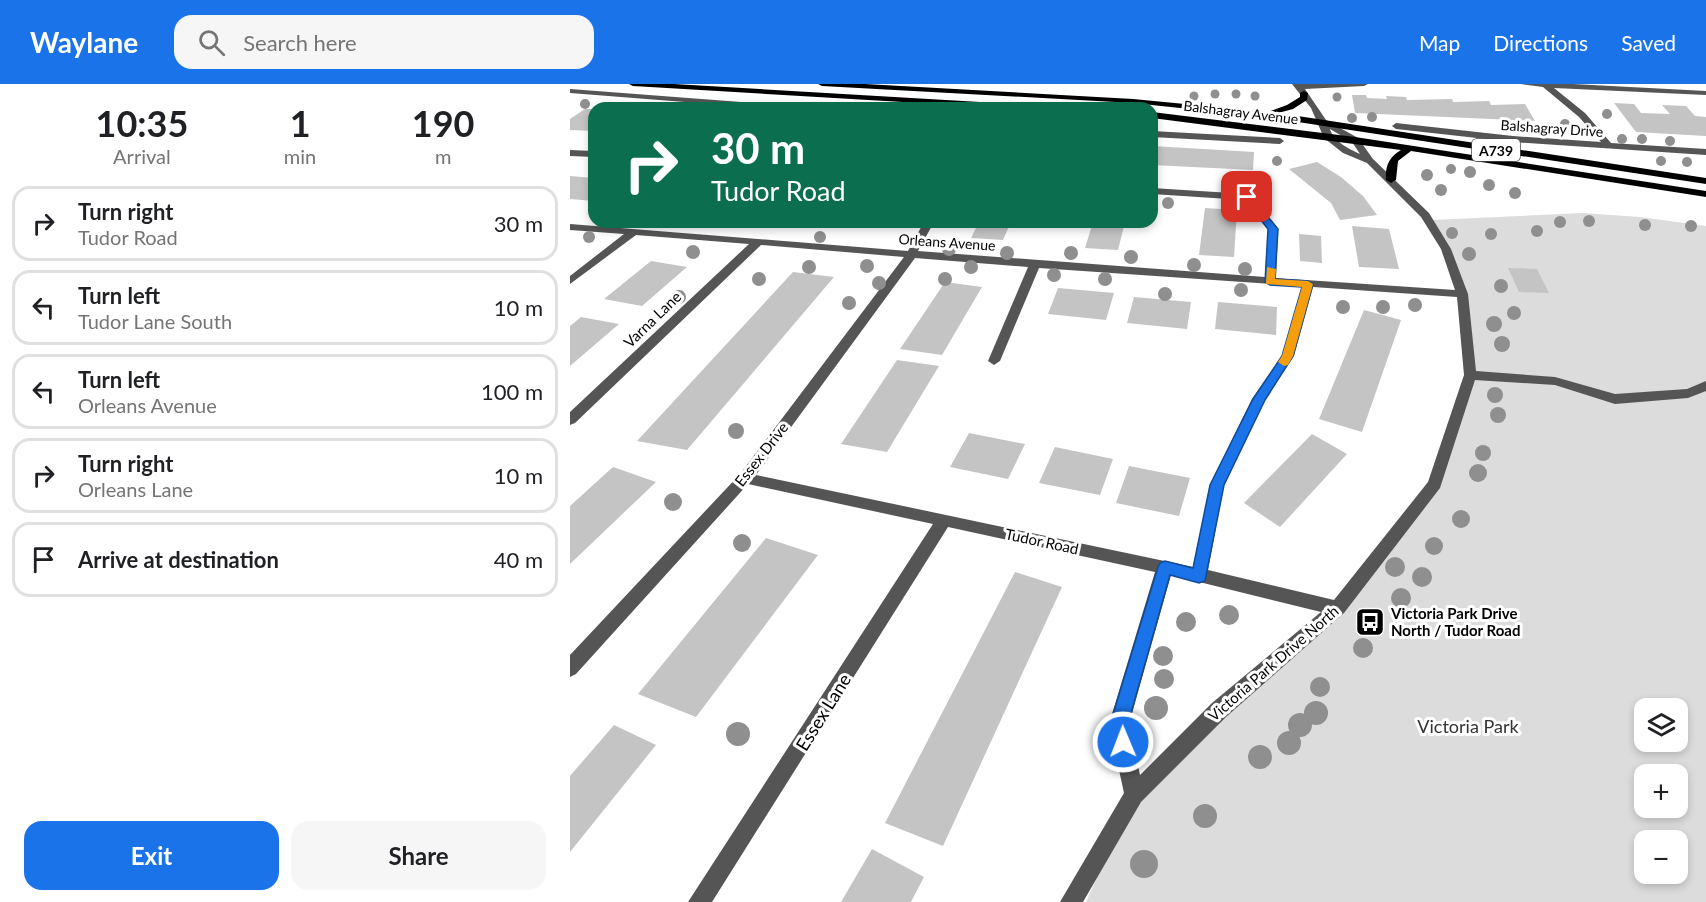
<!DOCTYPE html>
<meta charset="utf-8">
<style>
:root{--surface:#fff;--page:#f6f6f6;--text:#202124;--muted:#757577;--line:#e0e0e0;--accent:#1a73e8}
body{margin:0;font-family:Lato,sans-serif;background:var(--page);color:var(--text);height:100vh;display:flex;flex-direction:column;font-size:22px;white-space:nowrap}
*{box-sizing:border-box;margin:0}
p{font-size:20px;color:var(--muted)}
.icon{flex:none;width:33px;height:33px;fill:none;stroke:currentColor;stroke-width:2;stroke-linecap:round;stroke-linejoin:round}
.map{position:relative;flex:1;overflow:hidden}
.sheet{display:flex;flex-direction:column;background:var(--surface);width:570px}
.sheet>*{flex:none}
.guide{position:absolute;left:18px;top:18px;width:570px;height:126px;border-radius:18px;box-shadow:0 3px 9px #0003;background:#0b6e4f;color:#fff;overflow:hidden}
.controls{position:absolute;left:1064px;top:614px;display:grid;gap:12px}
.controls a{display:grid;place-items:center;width:54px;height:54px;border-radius:12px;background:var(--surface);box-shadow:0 3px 9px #0003;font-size:30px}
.pin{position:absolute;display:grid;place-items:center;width:51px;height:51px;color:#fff;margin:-26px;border-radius:12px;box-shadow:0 3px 9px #0006}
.me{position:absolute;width:66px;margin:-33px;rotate:359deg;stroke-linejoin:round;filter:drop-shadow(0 0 4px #0008)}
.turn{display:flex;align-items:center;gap:21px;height:126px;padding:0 24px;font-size:27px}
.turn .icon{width:78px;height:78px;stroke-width:2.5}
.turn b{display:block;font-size:42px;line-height:51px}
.eta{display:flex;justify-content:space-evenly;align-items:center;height:102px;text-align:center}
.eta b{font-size:36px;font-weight:700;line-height:42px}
.cta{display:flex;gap:12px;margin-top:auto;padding:12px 24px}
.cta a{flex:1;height:69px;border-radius:18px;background:var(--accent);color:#fff;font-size:24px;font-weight:700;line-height:69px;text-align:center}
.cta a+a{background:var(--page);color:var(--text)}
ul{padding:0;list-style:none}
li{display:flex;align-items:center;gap:18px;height:75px;margin:0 12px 9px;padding:0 12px;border:3px solid var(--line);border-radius:18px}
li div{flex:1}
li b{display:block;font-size:22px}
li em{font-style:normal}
header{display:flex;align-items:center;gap:36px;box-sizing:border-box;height:84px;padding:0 30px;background:var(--accent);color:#fff}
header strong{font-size:28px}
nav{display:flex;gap:33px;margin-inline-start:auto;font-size:21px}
.search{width:420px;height:54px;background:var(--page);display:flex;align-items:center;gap:15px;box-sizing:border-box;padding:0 21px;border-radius:18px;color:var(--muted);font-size:22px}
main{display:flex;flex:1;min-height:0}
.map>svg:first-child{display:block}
.green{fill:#dcdcdc;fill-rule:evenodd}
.building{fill:#c4c4c4}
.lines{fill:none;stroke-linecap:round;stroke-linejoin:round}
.minor{fill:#555;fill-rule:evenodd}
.major{fill:#000;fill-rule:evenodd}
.tree{fill:#8f8f8f}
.route{fill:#1a73e8;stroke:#114b97;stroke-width:1.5}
.slow{fill:#f59e0b}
.labels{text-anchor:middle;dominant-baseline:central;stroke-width:6;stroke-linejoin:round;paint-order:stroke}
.far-street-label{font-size:14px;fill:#000;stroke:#fff}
.shield{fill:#fff;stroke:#4c4c4c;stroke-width:1.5}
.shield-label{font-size:14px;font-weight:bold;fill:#000}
.street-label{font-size:15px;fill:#000;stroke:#fff}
.poi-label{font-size:15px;font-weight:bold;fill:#000;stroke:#fff;text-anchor:start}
.near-street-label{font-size:18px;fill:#000;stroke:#fff}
.near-park-label{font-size:18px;fill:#333;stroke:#fff}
</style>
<header>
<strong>Waylane</strong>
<div class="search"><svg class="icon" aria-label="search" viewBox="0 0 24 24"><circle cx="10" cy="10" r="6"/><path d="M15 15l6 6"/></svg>Search here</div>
<nav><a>Map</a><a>Directions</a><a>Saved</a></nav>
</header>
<main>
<section class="sheet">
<div class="eta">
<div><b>10:35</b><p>Arrival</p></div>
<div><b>1</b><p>min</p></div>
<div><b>190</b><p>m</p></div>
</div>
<ul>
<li><svg class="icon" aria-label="right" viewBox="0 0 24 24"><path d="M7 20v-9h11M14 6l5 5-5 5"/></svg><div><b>Turn right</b><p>Tudor Road</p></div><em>30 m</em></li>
<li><svg class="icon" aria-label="left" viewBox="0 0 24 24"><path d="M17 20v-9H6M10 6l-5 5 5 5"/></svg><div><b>Turn left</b><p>Tudor Lane South</p></div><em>10 m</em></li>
<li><svg class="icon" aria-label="left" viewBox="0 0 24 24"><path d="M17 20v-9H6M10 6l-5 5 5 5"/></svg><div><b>Turn left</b><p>Orleans Avenue</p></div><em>100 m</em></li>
<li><svg class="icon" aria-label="right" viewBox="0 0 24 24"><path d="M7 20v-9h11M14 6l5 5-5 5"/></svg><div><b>Turn right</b><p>Orleans Lane</p></div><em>10 m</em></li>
<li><svg class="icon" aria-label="arrive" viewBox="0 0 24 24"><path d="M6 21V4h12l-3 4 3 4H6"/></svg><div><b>Arrive at destination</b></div><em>40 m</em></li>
</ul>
<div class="cta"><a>Exit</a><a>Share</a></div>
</section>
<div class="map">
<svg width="1136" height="818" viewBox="0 0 1136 818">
<rect width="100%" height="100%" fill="#fff"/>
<path class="green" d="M1013,129l57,4 66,9v676h-620l48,-107 204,-187 97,-124 35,-109 -8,-81 -30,-74zM1074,624h33v33h-33zM1074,690h33v33h-33zM1074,756h33v33h-33z"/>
<path class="building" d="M782,11h14l1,3 20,1 -1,-3 20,1 1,3 45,-1 1,3 36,-1 2,4 34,-1 10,17 -180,-8z
M1044,19l20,1 7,9 29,1 -8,-9 24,1 9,10 11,1v19l-70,-4z
M15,25h9v22l-24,-1v-11z
M582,62l102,6 -1,18 -101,-5z
M747,78l24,15 22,19 14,19 -37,5 -9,-17 -42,-34z
M0,92l24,2v23l-24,-2z
M635,124l32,2 -3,47 -35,-2z
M409,138h32l-8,18 -32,-2z
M523,138h32l-7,28 -33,-2z
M782,142l37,3 10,40 -40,-2z
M729,150l22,2 1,27 -22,-2z
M81,177l36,6 -45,39 -38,-7z
M938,184l29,1 12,24 -30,-1z
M223,188l41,5 -147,173 -50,-9z
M375,198l37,5 -40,68 -42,-6z
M488,204l56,5 -8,27 -58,-6z
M564,213l57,5 -4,27 -60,-6z
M648,218l59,5 -1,28 -61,-6z
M794,226l37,10 -39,112 -43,-13z
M11,233l38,7 -49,42v-40z
M327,276l42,6 -52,86 -46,-8z
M399,349l56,11 -17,35 -58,-12z
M742,350l35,20 -67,73 -36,-24z
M485,363l58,12 -13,36 -61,-12z
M559,382l61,12 -11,38 -63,-13z
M43,383l43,15 -86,82v-58z
M196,454l52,17 -122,162 -58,-23z
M445,488l47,15 -119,259 -58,-23z
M44,641l42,20 -86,107v-76z
M302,765l52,28 -13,25h-70z"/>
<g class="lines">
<path class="minor" d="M722,0h76l-4,2 -59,3 21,31 32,18 15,21 56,54 22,36 17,45 8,77 79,6 60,17 72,-5 19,-8v10l-18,7 -73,6 -60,-19 -80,-5 -35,108 -96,125 -118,104 -85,85 -58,100h-23l64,-109 -15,-69 46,-152 -207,-45 -236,375h-24l245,-378 -185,-40 -172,190 -6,3v-22l170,-181 164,-217 -143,-12 -186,178 -5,2v-13l179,-168 -113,-9 -66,49v-8l54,-42 -54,-4v-6l338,27 16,-29h10l-16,29 347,26 3,-48 -24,-29 -92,-6v-6l95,6 3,1 28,34 -2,49 179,12 -14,-41 -20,-32 -54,-54 -24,-10 -19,-15 -13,-30zM760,45l22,13 8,12c-11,-5 -27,-13 -30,-25zM345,174l113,9 -40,94 6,4 6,-4 39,-93 263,18 -20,70 -30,43 -42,86 -17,82 -437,-92zM743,203l144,10 7,78 -36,107 -94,118 -126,-30 16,-85 41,-85 29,-44zM601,491l150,37 -109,91 -72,72 -11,-51z
M951,0h52l133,7v4l-152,-7 31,25 26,30 95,6v6l-193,-13 -117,-13 -4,-3 4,-3 117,13 88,6 -22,-25 -36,-30z
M0,5l224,17 4,2h-37l-191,-15z
M582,47l128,7 4,3 -4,3 -128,-7z
M0,66l24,1v6l-24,-1z"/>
<path class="major" d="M59,0h45l374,22 4,2h-47l-372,-22z
M248,0h47l268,15 135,13 19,-7 13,-8v-4l4,-2 4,2 -1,7 -14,9 -15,4 428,65v6l-441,-67 -132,-14 -311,-17z
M582,28l203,25 351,54v6l-295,-46 -13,10 -2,19 -5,3 -5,-3c-1,-14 3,-23 15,-30l-249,-32z"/>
</g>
<g class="tree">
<circle cx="645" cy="10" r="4.5"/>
<circle cx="666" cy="10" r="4.5"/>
<circle cx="624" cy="12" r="4.5"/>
<circle cx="685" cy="12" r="4.5"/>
<circle cx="767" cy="13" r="4.5"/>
<circle cx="15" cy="20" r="5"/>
<circle cx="1037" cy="30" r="5"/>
<circle cx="802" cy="33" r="5"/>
<circle cx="782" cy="34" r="5"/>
<circle cx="995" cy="40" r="5"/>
<circle cx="1052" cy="55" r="5"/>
<circle cx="1072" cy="55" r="5"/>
<circle cx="1100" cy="57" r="5"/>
<circle cx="707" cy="77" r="5"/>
<circle cx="1091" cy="77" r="5"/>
<circle cx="1117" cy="78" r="5"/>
<circle cx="881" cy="85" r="5"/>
<circle cx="900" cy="88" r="6"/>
<circle cx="857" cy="91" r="6"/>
<circle cx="919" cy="101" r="6"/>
<circle cx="871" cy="106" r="6"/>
<circle cx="945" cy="109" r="6"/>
<circle cx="598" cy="119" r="6"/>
<circle cx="1019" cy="137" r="6"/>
<circle cx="990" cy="138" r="6"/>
<circle cx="1075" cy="141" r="6"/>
<circle cx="1121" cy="142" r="6"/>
<circle cx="967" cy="147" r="6"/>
<circle cx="882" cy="149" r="6"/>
<circle cx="921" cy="150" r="6"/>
<circle cx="19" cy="153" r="6"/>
<circle cx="250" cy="153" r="6"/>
<circle cx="379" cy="165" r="7"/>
<circle cx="123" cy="168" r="7"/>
<circle cx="437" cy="169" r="7"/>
<circle cx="501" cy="169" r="7"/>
<circle cx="899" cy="170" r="7"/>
<circle cx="561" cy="173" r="7"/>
<circle cx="624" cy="181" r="7"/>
<circle cx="297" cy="182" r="7"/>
<circle cx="239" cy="183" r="7"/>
<circle cx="401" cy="183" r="7"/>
<circle cx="675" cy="185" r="7"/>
<circle cx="484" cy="191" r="7"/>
<circle cx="189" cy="195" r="7"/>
<circle cx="375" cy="195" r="7"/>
<circle cx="535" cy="195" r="7"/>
<circle cx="309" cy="199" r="7"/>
<circle cx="931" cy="202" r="7"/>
<circle cx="671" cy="206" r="7"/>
<circle cx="595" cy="210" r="7"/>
<circle cx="109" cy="213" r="7"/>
<circle cx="279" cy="219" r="7"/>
<circle cx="845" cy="221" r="7"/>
<circle cx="773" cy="223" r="7"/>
<circle cx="813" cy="223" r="7"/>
<circle cx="944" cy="229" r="7"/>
<circle cx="924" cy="240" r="8"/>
<circle cx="932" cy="260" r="8"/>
<circle cx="925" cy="311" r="8"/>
<circle cx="928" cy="331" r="8"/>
<circle cx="166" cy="347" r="8"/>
<circle cx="913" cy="369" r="8"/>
<circle cx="908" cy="389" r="9"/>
<circle cx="103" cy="418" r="9"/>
<circle cx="891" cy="435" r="9"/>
<circle cx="172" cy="459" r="9"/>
<circle cx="864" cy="462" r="9"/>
<circle cx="825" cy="483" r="10"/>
<circle cx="852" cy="493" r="10"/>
<circle cx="831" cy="514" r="10"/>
<circle cx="659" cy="531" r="10"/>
<circle cx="616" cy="538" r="10"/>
<circle cx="793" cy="564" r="10"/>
<circle cx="593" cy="572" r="10"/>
<circle cx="594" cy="595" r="10"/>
<circle cx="750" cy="603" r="10"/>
<circle cx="586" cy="624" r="12"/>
<circle cx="746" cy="629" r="12"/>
<circle cx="730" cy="641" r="12"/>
<circle cx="168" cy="650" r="12"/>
<circle cx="719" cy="659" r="12"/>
<circle cx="690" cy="673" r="12"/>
<circle cx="635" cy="732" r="12"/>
<circle cx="574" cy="780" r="14"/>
</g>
<path class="route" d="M674,111h6l28,34 -3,50 33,2 5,3 -20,72 -28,44 -41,85 -19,96 -6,2 -29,-8 -42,149 4,18 -3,6 -6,2 -6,-2 -7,-24 48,-157 2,-4 5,-2 28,7 17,-83 43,-86 29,-43 20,-69 -32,-2 -5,-3 3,-53 -24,-30z"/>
<path class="slow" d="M697,183l9,2 -1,10 33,2 5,3 -20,72 -5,9 -4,1 -6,-4 4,-6 20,-69 -36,-3z"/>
<defs>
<g id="bus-square" transform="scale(1.5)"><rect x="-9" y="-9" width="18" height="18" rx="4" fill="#000" stroke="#fff"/><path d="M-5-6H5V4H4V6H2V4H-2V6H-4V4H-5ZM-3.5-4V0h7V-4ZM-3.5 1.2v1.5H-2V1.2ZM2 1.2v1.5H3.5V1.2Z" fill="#fff"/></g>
</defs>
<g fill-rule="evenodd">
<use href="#bus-square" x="800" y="538"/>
</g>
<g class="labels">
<g class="far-street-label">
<text transform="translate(671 28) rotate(7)">Balshagray Avenue</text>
<text transform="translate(982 44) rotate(4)">Balshagray Drive</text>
<text transform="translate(377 158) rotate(4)">Orleans Avenue</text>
</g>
<rect class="shield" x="902" y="55" width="48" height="22" rx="4.5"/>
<g class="shield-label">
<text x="926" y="66">A739</text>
</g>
<g class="street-label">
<text transform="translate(82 235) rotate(-44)">Varna Lane</text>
<text transform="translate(191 370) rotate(-52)">Essex Drive</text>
<text transform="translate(472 457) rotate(12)">Tudor Road</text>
<text transform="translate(703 579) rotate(-41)">Victoria Park Drive North</text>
</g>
<g class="poi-label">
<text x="821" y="529">Victoria Park Drive<tspan x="821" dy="17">North / Tudor Road</tspan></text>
</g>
<g class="near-street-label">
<text transform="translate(253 628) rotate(-58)">Essex Lane</text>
</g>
<g class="near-park-label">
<text x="898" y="642">Victoria Park</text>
</g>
</g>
</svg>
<div class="controls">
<a><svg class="icon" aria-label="layers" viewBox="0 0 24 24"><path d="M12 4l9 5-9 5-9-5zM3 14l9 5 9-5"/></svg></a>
<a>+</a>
<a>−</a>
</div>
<div class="pin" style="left:677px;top:113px;background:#d93025"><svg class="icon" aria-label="arrive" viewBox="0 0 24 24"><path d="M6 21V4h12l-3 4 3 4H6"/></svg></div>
<svg class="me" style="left:553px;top:658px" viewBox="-20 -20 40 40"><circle r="17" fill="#1a73e8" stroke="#fff" stroke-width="3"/><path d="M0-11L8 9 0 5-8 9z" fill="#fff"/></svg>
<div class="guide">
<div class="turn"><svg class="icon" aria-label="right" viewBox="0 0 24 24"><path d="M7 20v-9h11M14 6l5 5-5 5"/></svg><div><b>30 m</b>Tudor Road</div></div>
</div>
</div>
</main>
